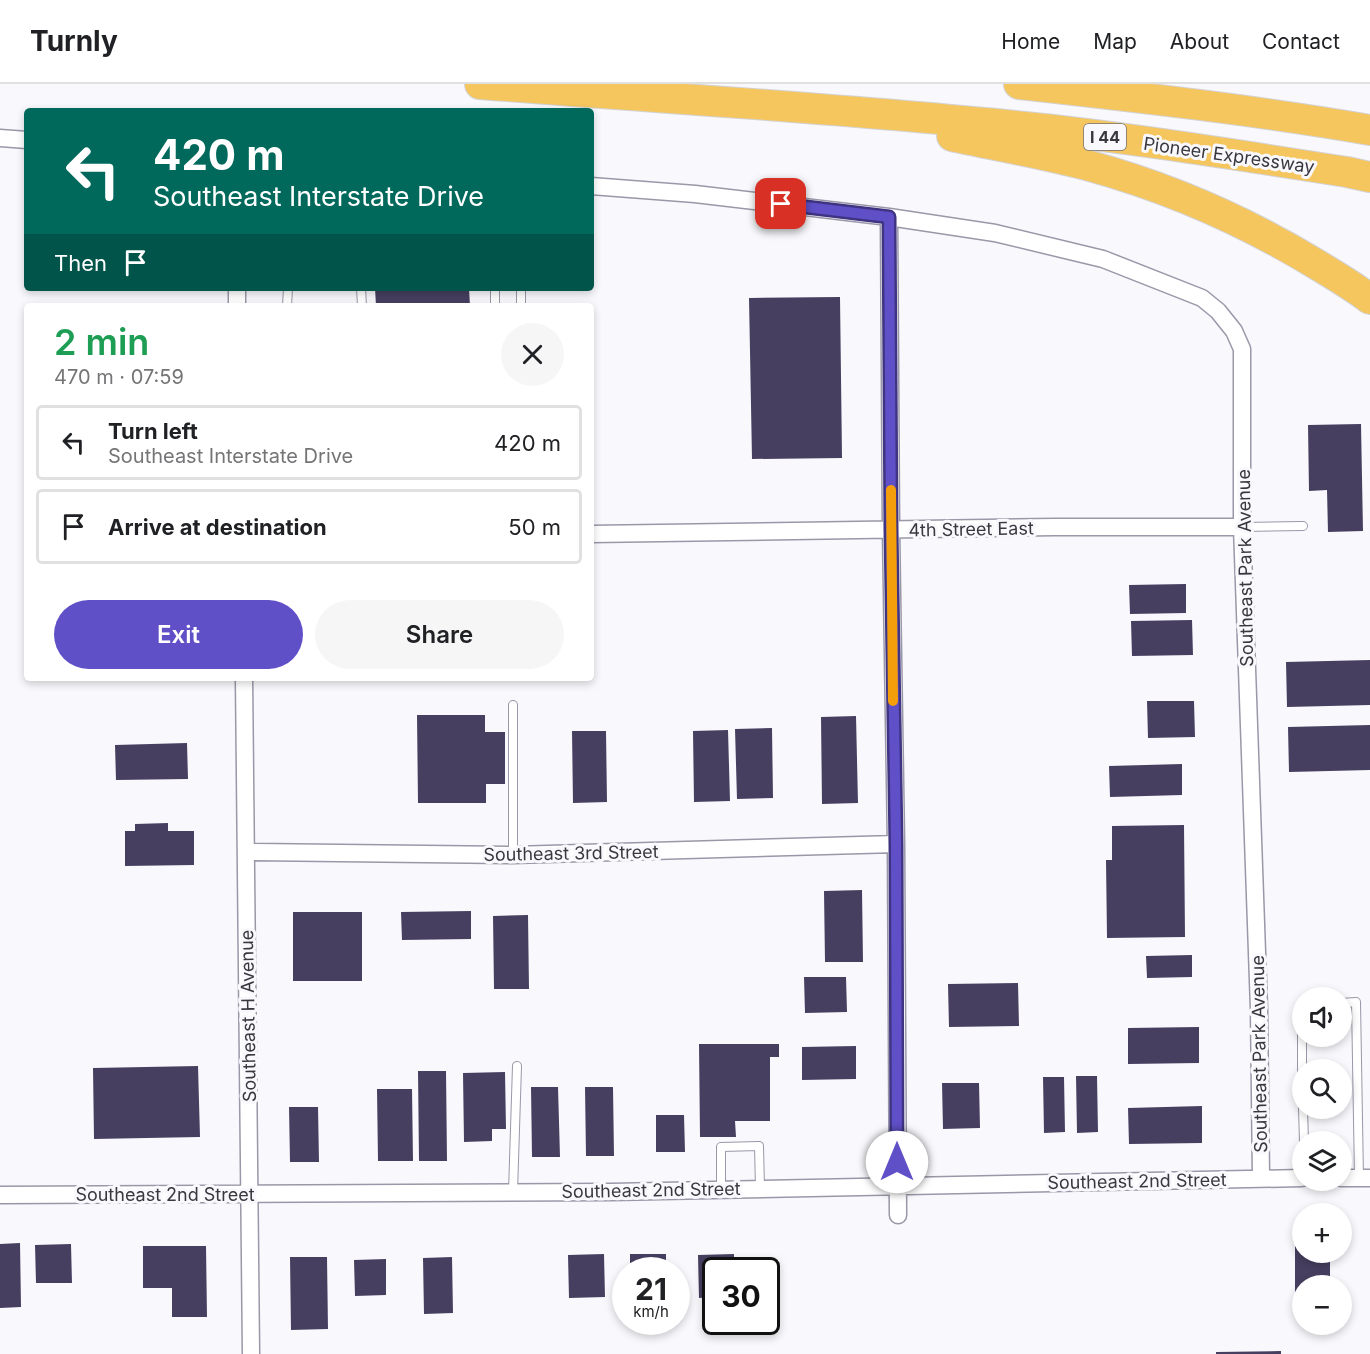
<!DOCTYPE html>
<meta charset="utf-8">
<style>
:root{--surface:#fff;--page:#f6f6f6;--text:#202124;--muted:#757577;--line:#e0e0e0;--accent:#5f50c8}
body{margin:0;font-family:Inter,sans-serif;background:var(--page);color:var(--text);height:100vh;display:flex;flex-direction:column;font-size:22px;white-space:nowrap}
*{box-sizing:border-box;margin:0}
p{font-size:20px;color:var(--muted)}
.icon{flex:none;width:33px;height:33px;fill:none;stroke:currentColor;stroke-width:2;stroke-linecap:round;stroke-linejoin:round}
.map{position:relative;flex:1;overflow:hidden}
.sheet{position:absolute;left:24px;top:219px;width:570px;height:378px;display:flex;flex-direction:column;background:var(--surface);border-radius:6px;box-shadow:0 3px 9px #0003}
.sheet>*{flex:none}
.hud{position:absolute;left:24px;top:24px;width:570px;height:183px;border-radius:6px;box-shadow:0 3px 9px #0003;background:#00695c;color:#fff;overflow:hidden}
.buttons{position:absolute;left:1292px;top:903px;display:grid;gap:12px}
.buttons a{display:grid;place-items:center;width:60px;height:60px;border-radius:50%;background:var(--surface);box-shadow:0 3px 9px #0003;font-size:30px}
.speed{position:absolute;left:612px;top:1173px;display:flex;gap:12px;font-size:30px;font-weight:700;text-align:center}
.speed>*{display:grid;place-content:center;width:78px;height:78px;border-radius:50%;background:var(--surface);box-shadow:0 3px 9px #0003;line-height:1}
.speed small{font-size:15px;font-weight:400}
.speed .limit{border:3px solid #111;border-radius:9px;background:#fff;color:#111}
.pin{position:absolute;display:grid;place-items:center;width:51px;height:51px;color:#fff;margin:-26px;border-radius:12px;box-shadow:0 3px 9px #0006}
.me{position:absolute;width:66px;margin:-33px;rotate:0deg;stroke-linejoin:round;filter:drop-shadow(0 0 4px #0008)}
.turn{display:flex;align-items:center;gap:21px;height:126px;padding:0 30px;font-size:27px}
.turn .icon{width:78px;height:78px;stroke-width:2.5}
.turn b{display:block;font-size:42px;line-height:51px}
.then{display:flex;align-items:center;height:57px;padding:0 30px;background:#0003;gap:12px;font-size:22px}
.round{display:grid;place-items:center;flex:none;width:63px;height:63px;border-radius:32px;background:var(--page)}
.overview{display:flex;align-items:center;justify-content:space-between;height:102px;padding:0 30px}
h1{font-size:36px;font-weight:600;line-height:45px;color:#1e9e55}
.button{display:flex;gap:12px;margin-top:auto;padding:12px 30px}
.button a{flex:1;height:69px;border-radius:36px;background:var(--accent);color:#fff;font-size:24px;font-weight:600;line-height:69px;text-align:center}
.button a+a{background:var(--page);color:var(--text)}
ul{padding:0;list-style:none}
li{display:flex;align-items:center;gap:18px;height:75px;margin:0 12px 9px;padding:0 18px;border:3px solid var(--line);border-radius:6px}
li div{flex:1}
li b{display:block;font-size:22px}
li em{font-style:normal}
header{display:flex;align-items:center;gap:36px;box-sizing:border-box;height:84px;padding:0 30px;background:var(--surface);border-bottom:2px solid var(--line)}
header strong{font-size:28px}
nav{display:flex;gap:33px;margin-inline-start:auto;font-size:21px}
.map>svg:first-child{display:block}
.building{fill:#473f60}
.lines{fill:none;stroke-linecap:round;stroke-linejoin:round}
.service-casing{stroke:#9a97a8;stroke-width:10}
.minor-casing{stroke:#9a97a8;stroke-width:19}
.motorway-casing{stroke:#d3d3d5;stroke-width:32}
.service{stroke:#fff;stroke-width:8}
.minor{stroke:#fff;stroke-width:16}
.motorway{stroke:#f5c65e;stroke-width:30}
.route-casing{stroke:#3e3482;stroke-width:15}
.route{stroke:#5f50c8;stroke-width:10}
.slow{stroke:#f59e0b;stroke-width:10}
.labels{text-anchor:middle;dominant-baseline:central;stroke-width:6;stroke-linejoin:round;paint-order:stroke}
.shield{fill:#f9f8fc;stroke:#737278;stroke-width:1.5}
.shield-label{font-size:16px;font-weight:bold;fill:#39383f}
.street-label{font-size:18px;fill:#39383f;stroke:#f9f8fc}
</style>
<header>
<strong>Turnly</strong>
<nav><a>Home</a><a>Map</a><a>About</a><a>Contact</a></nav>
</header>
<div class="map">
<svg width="1370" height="1270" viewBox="0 0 1370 1270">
<rect width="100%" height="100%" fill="#f9f8fc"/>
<path class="building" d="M375,204h94l1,18h-94z
M840,213l2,161 -90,1 -3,-161z
M1361,340l2,107 -35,1 -1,-42 -18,1 -1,-66z
M1186,500v29l-56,1 -1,-29z
M1192,536l1,35 -61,1 -1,-35z
M1370,576v45l-83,2 -1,-45z
M1147,617h47l1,36 -47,1z
M417,631h68v17h20v52h-19v19h-68z
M856,632l2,87 -36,1 -1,-87z
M1370,641v45l-81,2 -1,-45z
M772,644l1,70 -36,1 -2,-70z
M728,646l2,71 -36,1 -1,-71z
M572,647h34l1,71 -34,1z
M187,659l1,36 -72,1 -1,-35z
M1182,680v31l-72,2 -1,-31z
M168,739v8h26v34l-69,1v-35h10v-7z
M1184,741l1,112 -78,1 -1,-78h6v-34z
M862,806l1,72h-38l-1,-71z
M471,827v28l-69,1 -1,-28z
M293,828h69v69h-69z
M528,831l1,74h-35l-1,-73z
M1192,871v22l-45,1 -1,-22z
M804,893h42l1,35 -42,1z
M1018,899l1,43 -70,1 -1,-43z
M1199,943v36l-71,1v-36z
M699,960h80v13h-9v64h-35l1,16h-36z
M856,962v33l-54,1v-33z
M198,982l2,71 -106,2 -1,-71z
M418,987h28l1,90h-28z
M505,988l1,57h-14v12l-28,1 -1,-69z
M1076,992h21l1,56 -21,1z
M1043,993h21l1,55 -21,1z
M942,999h37l1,45 -37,1z
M531,1003h27l2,70h-28z
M585,1003h28l1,69h-28z
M377,1005h35l1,72h-35z
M1202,1022v37l-73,1 -1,-36z
M289,1023h29l1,55h-29z
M656,1031h28l1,37h-29z
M1295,1155h7v13h28v34h-28v27h-7z
M20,1159l1,64 -21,1v-64z
M71,1160l1,39h-36l-1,-38z
M143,1162h63l1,71h-35v-29h-29z
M604,1170l1,43 -36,1 -1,-43z
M630,1170h36v16h-36z
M734,1170v16h-18v27l-17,1 -1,-43z
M290,1173h37l1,72 -37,1z
M452,1173l1,56 -29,1 -1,-56z
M386,1175v36l-31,1 -1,-36z
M1281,1267v3h-65v-2z"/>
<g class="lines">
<g class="service-casing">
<path id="service" d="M361,204l1,18
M495,204v18
M521,204v18
M287,222l1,-18
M1242,443l61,-1
M513,771v-150
M1302,919v67
M1341,919l15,-1 3,176
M1303,1024l1,34
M721,1105v-42l38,-1 1,42
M513,1108l4,-126"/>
</g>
<g class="minor-casing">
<path id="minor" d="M0,54l27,2
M591,102l104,8 194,23 106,16 108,26 99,39 16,13 16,20 8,18v178l17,482 2,169
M889,133l2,313 5,314 2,371
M237,204v18
M591,450l464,-7h187
M244,594l7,676
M246,768l267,3 383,-11
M1341,1094h29
M0,1111l611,-3 691,-14"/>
</g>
<g class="motorway-casing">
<path id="motorway" d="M480,0c178,14 357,24 535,42 111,11 222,29 332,46l23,5
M1019,0c117,13 235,26 351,46
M952,52c46,10 93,18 138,30 80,22 155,55 226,98 18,11 37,22 54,35"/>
</g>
<use href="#service" class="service"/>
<use href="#minor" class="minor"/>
<use href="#motorway" class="motorway"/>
</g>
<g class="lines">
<g class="route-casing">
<path id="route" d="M781,120l108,13 2,313 5,314 1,318"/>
</g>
<use href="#route" class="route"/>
<path class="slow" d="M891,406l2,211"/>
</g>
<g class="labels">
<rect class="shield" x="1084" y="40" width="42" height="26" rx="4.5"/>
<g class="shield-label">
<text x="1105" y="53">I 44</text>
</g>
<g class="street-label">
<text transform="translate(1229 71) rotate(8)">Pioneer Expressway</text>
<text transform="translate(971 445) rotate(-1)">4th Street East</text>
<text transform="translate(1245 484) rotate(-91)">Southeast Park Avenue</text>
<text transform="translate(571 769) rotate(-1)">Southeast 3rd Street</text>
<text transform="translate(248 932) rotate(-91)">Southeast H Avenue</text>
<text transform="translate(1259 970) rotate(-91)">Southeast Park Avenue</text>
<text transform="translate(1137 1097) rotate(-1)">Southeast 2nd Street</text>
<text transform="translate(651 1106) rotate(-1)">Southeast 2nd Street</text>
<text x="165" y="1110">Southeast 2nd Street</text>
</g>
</g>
</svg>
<div class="buttons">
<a><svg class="icon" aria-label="sound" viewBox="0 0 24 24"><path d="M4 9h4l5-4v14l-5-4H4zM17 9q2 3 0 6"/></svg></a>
<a><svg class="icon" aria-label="search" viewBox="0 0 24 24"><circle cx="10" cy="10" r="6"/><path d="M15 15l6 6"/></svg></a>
<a><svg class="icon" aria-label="layers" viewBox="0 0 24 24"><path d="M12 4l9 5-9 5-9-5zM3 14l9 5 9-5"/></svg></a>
<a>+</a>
<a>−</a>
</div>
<div class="speed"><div>21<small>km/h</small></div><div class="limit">30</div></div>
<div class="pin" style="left:781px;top:120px;background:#d93025"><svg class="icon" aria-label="arrive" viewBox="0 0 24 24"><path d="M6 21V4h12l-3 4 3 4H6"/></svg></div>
<svg class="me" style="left:897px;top:1078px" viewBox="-20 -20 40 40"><circle r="19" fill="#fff"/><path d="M0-13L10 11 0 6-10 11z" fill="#5f50c8"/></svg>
<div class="hud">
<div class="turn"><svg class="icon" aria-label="left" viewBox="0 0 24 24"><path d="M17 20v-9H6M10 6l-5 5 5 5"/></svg><div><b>420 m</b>Southeast Interstate Drive</div></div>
<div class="then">Then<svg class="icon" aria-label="arrive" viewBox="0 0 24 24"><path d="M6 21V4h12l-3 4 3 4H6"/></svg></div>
</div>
<section class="sheet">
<div class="overview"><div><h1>2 min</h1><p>470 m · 07:59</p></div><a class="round"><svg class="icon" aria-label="close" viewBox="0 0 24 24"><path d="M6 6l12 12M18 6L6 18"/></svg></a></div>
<ul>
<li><svg class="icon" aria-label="left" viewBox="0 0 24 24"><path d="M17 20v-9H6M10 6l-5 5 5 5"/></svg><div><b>Turn left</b><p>Southeast Interstate Drive</p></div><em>420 m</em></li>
<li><svg class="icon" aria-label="arrive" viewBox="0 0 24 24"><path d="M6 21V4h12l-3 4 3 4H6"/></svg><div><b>Arrive at destination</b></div><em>50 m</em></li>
</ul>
<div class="button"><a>Exit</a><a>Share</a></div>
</section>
</div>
